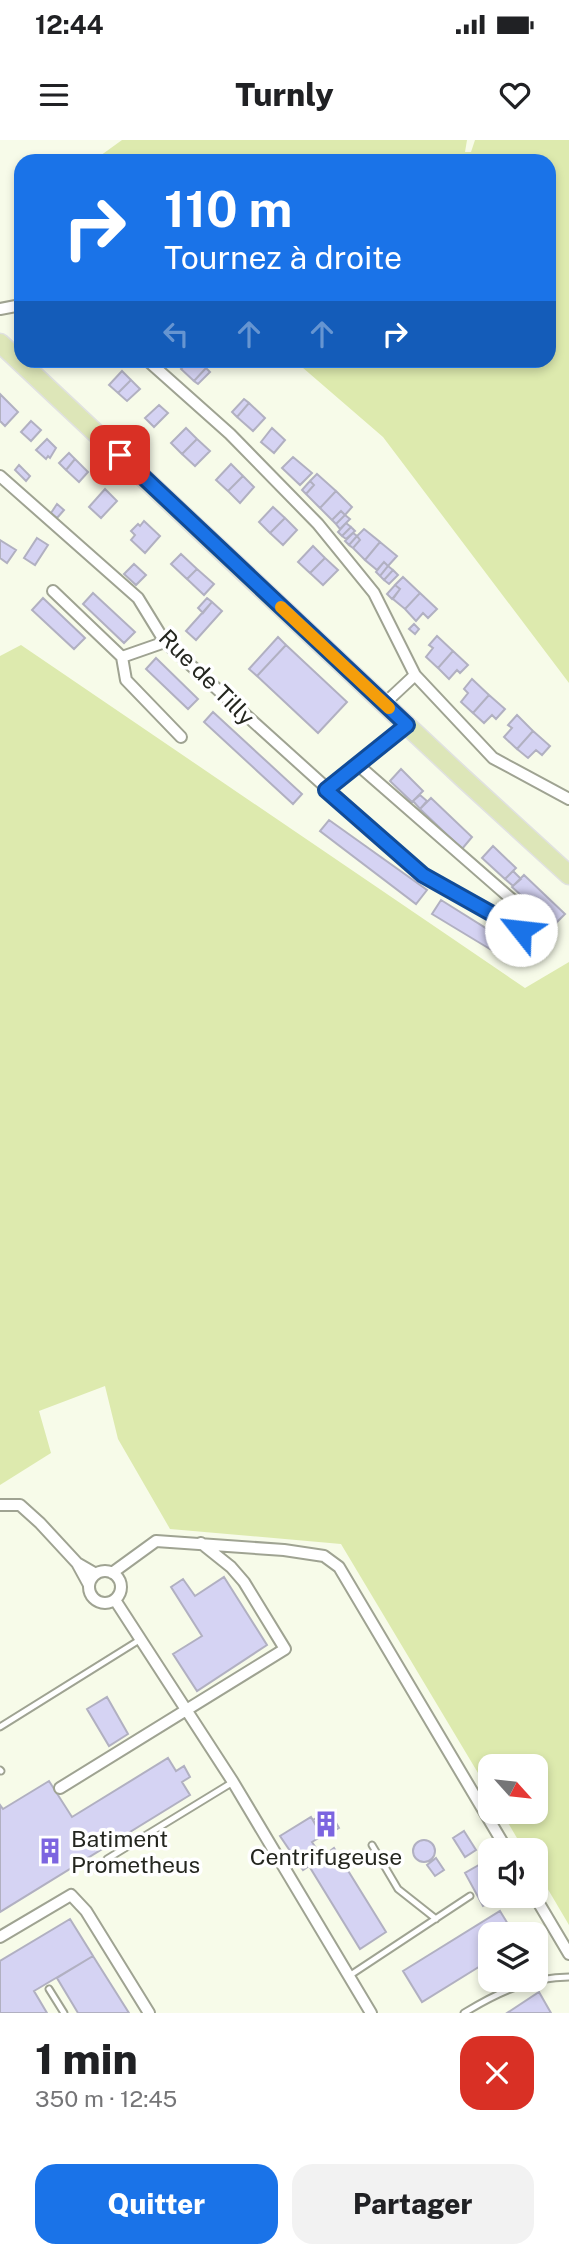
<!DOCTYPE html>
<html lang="fr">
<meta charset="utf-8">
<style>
:root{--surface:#fff;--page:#f2f2f2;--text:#202124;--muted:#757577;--accent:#1a73e8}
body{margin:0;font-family:"Public Sans",sans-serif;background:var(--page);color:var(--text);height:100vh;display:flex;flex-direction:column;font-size:26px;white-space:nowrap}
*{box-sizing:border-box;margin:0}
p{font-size:23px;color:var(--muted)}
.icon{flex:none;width:38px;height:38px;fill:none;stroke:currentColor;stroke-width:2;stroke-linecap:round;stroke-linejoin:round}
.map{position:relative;height:1873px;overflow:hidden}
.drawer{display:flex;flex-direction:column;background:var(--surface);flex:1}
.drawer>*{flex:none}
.top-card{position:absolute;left:14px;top:14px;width:542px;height:214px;border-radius:21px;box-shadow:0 4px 10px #0003;background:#1a73e8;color:#fff;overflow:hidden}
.needle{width:46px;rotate:117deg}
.tools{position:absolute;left:478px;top:1614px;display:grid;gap:14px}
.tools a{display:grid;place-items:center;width:70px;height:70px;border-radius:14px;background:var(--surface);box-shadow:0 4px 10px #0003;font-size:35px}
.pin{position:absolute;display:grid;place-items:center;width:60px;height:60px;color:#fff;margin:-30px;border-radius:14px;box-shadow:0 4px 10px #0006}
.me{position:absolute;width:77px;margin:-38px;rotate:299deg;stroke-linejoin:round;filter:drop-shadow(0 0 5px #0008)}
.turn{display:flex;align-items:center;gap:24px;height:147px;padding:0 35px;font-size:32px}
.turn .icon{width:91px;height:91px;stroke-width:2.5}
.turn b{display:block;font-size:49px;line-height:60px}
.lanes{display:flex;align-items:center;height:66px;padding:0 35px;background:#0003;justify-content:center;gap:35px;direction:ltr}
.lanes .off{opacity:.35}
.round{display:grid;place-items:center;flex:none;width:74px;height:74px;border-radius:21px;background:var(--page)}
.overview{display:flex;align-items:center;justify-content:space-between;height:119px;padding:0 35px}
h1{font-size:42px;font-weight:800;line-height:52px}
.primary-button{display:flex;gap:14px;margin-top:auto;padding:14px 35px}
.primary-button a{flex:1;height:80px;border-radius:21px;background:var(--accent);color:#fff;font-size:28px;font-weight:800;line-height:80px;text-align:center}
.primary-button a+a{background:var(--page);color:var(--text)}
.status{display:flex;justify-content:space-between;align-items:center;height:49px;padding:0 35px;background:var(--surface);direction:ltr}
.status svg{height:19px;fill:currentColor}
header{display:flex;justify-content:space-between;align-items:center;height:91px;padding:0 35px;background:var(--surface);font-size:32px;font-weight:800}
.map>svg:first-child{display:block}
.green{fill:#ddeaae}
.building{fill:#d5d3f3;stroke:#b1b0c1;stroke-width:2}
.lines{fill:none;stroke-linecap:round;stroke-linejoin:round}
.lane-casing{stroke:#9fa392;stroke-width:9}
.street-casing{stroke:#9fa392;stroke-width:14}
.primary-casing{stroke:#e0e1e0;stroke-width:21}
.lane{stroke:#fff;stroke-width:5}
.street{stroke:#fff;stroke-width:10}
.primary{stroke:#dde6b8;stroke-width:18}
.route-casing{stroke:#114b97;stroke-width:18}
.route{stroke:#1a73e8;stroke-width:12}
.slow{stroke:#f59e0b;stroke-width:12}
.labels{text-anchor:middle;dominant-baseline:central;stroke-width:7;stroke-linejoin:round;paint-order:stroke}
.street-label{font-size:23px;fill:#24261f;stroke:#fff}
.poi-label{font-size:23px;fill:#24261f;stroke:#fff;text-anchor:start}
</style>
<div class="status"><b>12:44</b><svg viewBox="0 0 49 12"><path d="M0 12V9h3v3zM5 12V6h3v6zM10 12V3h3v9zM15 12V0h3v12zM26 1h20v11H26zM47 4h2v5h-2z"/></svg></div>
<header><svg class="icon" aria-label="menu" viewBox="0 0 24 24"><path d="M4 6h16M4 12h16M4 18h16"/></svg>Turnly<svg class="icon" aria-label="heart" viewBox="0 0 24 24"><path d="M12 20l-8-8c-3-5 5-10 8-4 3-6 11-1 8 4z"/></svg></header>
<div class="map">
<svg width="569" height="1873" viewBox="0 0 569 1873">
<rect width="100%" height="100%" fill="#f7fbe9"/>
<path class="green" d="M122,0h345l-2,12h6l4,-12h94v543l-186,-246 -88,-76 255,-1v-199h-457z
M21,505l504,343 44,-26v963l-33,-56v-19h-12l-23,-39h35v-45h-46v27l-149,-249 -171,-15 -52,-90 -13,-53 -66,25 12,42 -51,32v-829z"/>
<path class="building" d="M189,220h9l8,8 -12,13 -13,-12z
M206,228l4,4 -12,12 -4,-3z
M122,231l9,9 -13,13 -9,-8z
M131,240l9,9 -13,12 -9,-8z
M0,254l18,18 -13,14 -5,-5z
M244,259l5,4 -12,14 -5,-5z
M249,263l16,15 -12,13 -16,-14z
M159,265l9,8 -14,14 -9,-9z
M31,281l10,9 -10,11 -10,-9z
M186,288l11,11 -15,15 -11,-11z
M272,288l13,12 -11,13 -13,-11z
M47,299l9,9 -6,10 -2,-2 -2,3 -10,-9z
M197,299l13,12 -15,15 -13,-12z
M69,313l6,6 -9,11 -7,-7z
M293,317l19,16 -12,12 -18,-17z
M75,319l13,13 -9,10 -13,-12z
M231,324l12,12 -15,15 -12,-11z
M19,325l11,11 -4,5 -11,-11z
M317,334l19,17 -16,17 -14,-14 8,-9 -4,-4z
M243,336l11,11 -14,16 -12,-12z
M310,341l4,4 -8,9 -4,-4z
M105,349l12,12 -16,17 -12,-11z
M336,351l16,16 -7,8 -4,-4 -9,9 -12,-12z
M57,364l7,6 -7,8 -6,-5z
M273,367l12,11 -15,15 -11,-11z
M341,371l4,4 -9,9 -4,-4z
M345,375l5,4 -10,10 -4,-5z
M285,378l12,12 -14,15 -13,-12z
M144,381l16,15 -15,17 -14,-13 4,-5 -4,-4 7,-7 2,2z
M346,383l5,4 -9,9 -4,-4z
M351,387l4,4 -9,8 -4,-3z
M364,389l16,13 -15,18 -12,-12 7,-8 -3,-4z
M353,393l4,3 -8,9 -4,-4z
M357,396l3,4 -7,8 -4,-3z
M37,398l11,7 -13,20 -11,-7z
M0,400l16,10 -9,13 -7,-5z
M380,402l17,14 -9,10 -4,-4 -7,8 -12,-10z
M313,406l12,12 -15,15 -12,-11z
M181,414l16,15 -10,10 -16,-15z
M325,418l13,12 -15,15 -13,-12z
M384,422l4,4 -8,10 -4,-4z
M134,424l12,11 -10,10 -12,-11z
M388,426l5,4 -9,10 -4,-4z
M197,429l17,15 -10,11 -17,-16z
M393,430l5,5 -9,9 -5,-4z
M403,437l17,16 -15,16 -12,-10 7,-10 -5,-4z
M395,445l5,4 -8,10 -5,-5z
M93,453l42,39 -11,11 -41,-39z
M420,453l17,16 -9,9 -5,-5 -7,8 -11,-12z
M43,458l42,40 -11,11 -42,-39z
M207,458l5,4 -9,11 -5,-5z
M212,462l10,9 -26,29 -10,-9z
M414,484l5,5 -4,5 -6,-5z
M437,496l16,15 -15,17 -12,-11 7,-9 -4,-3z
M278,497l8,8 -29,31 -8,-7z
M286,505l61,57 -29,31 -61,-57z
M453,511l15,14 -8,8 -3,-3 -8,9 -11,-11z
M156,518l42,41 -10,10 -42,-40z
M472,539l17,16 -16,18 -12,-11 7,-9 -4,-4z
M489,555l16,14 -9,10 -4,-4 -8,8 -11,-10z
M213,572l89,82 -9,10 -89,-82z
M517,575l16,16 -16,18 -13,-12 8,-9 -4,-3z
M533,591l17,15 -8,9 -6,-5 -8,8 -11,-9z
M401,629l22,22 -11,11 -22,-21z
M420,655l7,6 -7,8 -7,-8z
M431,658l41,39 -10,12 -42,-40z
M329,680l98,70 -11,14 -96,-73z
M493,706l23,22 -11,11 -23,-21z
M513,731l8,8 -8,7 -8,-7z
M524,735l41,39 -11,11 -42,-38z
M441,760l75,47 -8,13 -76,-46z
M224,1437l43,68 -70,46 -24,-37 29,-18 -31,-49 12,-8 12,17z
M107,1557l21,37 -19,12 -22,-37z
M168,1618l8,13 8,-5 6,11 -8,5 8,13 -190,117v-107l3,4 46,-28 23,36z
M329,1671l10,17 -12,7 -3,-5 -4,3 -7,-13z
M311,1677l11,19 -10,6 10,15 12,-9 52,84 -26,17 -51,-83 -6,4 -23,-34z
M464,1691l12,19 -11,7 -12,-19z
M413 1711a11 11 0 1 1 22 0a11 11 0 1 1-22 0Z
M436,1718l8,12 -9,6 -8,-11z
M484,1722l6,10v23h13l-20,11 -18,-33z
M500,1771l14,23h-24v26l-68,42 -19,-31z
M70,1779l23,37 -59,35 13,22h-47v-52z
M93,1816l36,57h-51l-21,-35z
M539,1852l12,21h-44z"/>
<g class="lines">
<g class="lane-casing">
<path id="lane" d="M0,1587l141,-88
M0,1630l1,1
M372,1705l26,44 38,30
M107,1719l126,-77
M349,1836l121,-80
M49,1849l15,24
M464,1873c33,-20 66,-36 105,-36"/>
</g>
<g class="street-casing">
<path id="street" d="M0,169l21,-4
M147,220l83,74 88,90 56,69 41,82 78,83 76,41
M0,336l138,122 27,44 258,233 98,55
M53,451l69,66
M165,502l-43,15 4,23 55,57
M384,564l31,-29
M358,625l182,159
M326,650l81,-65
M0,1365h20l20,18 37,40
M89 1447a16 16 0 1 1 32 0a16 16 0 1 1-32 0Z
M112,1433l44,-32 128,9 40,6 15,11 168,283
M89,1445l-12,-22 19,11
M115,1460l118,182 138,231
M60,1648l225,-139 -41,-67 -13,-15 -30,-24
M534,1755l35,59
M0,1797l71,-42 15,16 63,102"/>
</g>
<g class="primary-casing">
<path id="primary" d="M0,203l463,435 106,97"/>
</g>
<use href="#lane" class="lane"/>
<use href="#street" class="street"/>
<use href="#primary" class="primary"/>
</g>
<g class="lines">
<g class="route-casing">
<path id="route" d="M120,315l287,270 -81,65 97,85 98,55"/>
</g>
<use href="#route" class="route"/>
<path class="slow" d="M281,467l108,101"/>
</g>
<defs>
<g id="building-bare" transform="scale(2.1)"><path d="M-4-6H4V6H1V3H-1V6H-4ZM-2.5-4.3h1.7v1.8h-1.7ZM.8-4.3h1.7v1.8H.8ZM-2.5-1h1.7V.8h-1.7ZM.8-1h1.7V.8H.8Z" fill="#7c65e0" stroke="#fff" stroke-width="2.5" paint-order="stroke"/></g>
</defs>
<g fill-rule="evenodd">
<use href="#building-bare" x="326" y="1684"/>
<use href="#building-bare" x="50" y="1711"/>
</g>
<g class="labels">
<g class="street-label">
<text transform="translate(207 537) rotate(45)">Rue de Tilly</text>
</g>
<g class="poi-label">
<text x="71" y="1698">Batiment<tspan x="71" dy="26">Prometheus</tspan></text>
<text x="326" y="1716" text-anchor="middle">Centrifugeuse</text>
</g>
</g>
</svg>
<div class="tools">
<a><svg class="needle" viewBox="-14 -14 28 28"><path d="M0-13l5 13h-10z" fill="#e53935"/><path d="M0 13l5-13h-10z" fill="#757577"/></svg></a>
<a><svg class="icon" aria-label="sound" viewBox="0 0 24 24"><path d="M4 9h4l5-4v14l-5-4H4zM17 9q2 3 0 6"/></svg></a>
<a><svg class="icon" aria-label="layers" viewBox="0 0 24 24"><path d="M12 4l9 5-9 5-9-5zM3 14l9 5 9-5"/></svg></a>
</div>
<div class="pin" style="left:120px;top:315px;background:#d93025"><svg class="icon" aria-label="arrive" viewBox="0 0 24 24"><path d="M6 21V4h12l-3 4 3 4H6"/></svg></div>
<svg class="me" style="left:521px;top:790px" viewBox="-20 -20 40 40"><circle r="19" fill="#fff"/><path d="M0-13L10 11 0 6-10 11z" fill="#1a73e8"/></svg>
<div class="top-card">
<div class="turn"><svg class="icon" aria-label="right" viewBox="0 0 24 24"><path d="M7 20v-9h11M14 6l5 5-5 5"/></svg><div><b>110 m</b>Tournez à droite</div></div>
<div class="lanes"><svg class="icon off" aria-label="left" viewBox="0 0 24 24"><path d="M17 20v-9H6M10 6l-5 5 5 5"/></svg><svg class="icon off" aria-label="ahead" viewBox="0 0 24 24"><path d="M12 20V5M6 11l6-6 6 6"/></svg><svg class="icon off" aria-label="ahead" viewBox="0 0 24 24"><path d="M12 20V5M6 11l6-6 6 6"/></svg><svg class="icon" aria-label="right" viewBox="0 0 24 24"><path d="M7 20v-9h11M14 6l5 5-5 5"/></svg></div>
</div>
</div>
<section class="drawer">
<div class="overview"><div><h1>1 min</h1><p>350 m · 12:45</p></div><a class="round" style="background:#d93025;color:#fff"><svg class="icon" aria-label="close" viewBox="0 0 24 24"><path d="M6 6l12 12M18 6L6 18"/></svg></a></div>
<div class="primary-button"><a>Quitter</a><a>Partager</a></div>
</section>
